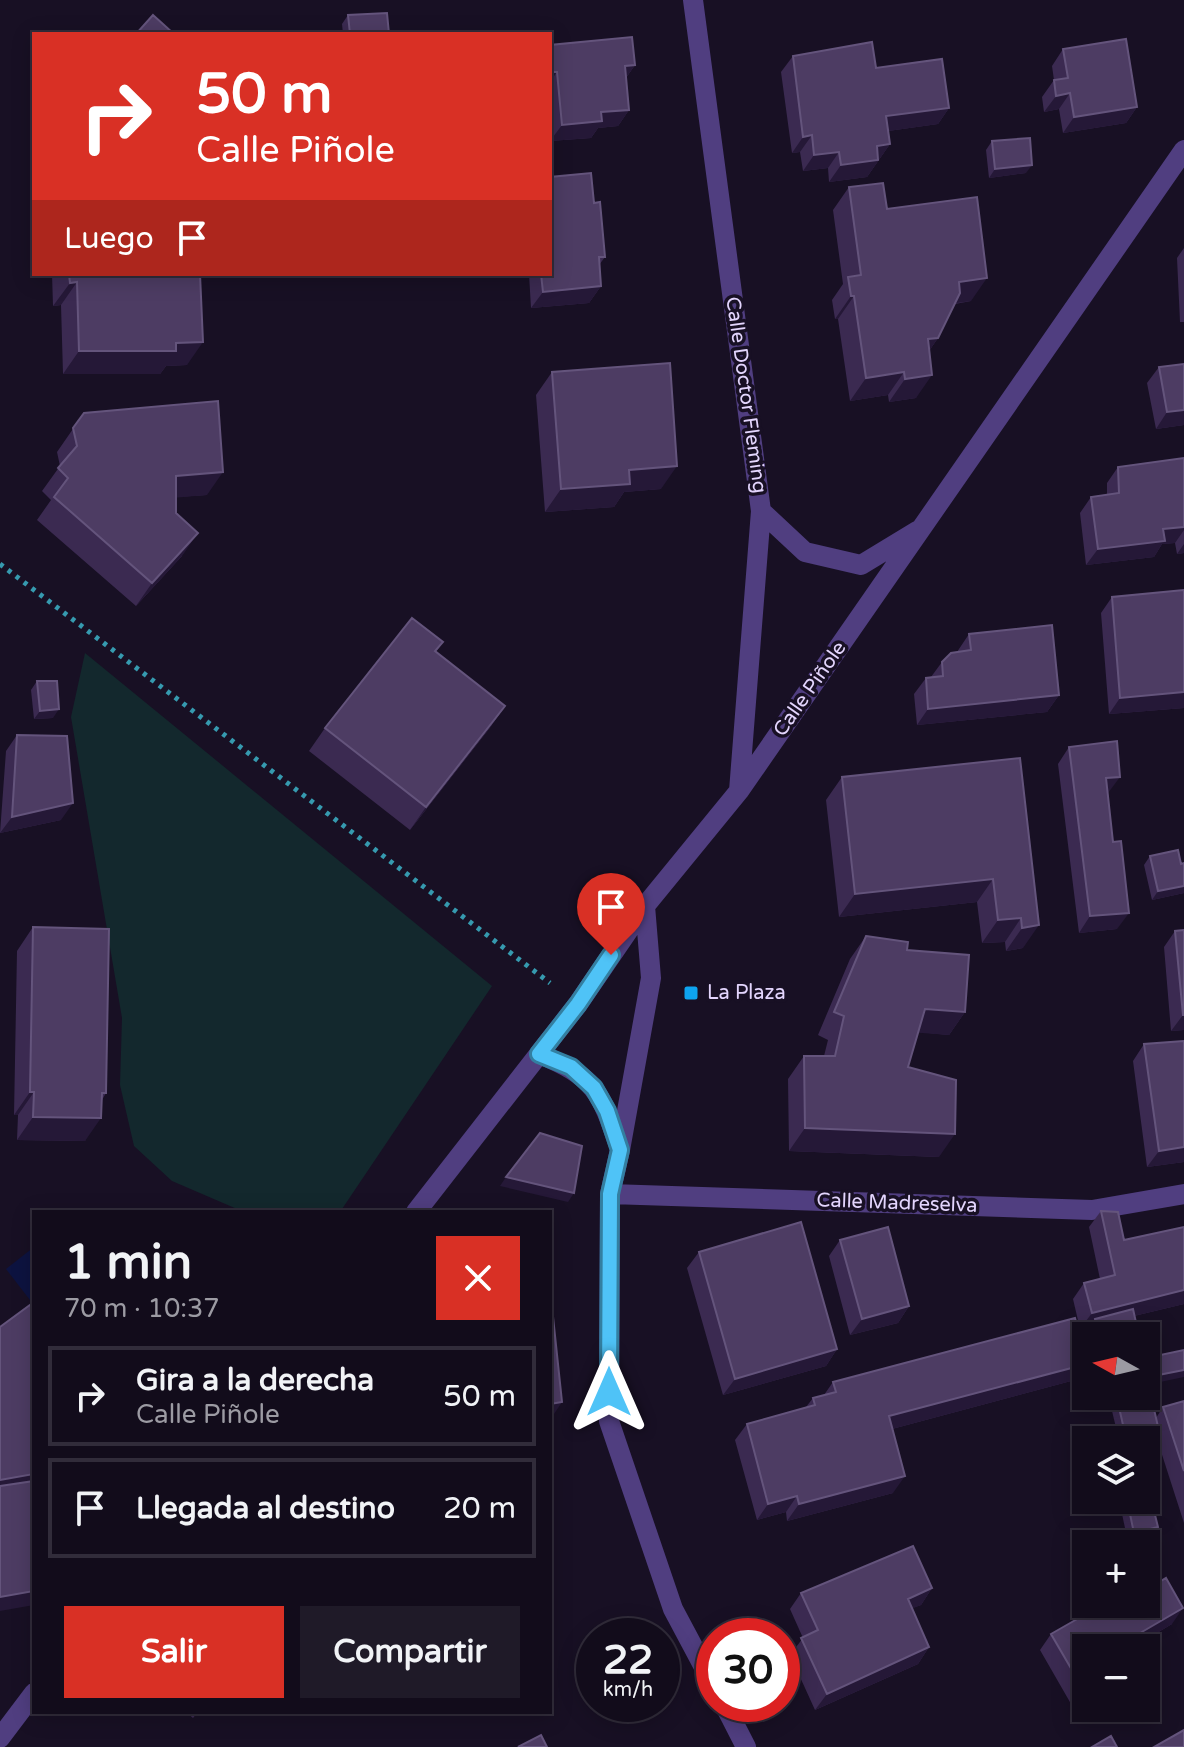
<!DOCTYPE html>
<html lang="es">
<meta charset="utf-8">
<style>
:root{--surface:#120c1b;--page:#1f1a28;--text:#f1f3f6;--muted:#9c9ba3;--line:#312c3a;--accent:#d93025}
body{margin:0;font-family:"Varela Round",sans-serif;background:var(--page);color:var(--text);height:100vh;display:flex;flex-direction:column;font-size:30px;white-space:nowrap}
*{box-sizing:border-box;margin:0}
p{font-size:26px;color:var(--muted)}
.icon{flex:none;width:44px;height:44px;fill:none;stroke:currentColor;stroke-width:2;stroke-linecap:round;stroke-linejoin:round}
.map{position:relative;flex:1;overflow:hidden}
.details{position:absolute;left:32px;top:1210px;width:520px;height:504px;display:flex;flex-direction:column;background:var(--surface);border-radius:0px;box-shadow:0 4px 20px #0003,0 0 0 2px var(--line)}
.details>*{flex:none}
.top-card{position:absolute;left:32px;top:32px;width:520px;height:244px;border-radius:0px;box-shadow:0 4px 20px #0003,0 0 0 2px var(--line);background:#d93025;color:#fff;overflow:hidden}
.needle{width:52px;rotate:278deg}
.tools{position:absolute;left:1072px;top:1322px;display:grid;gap:16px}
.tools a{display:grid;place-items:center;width:88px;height:88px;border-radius:0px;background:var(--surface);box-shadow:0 4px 20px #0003,0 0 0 2px var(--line);font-size:40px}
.speed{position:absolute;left:576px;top:1618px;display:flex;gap:16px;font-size:40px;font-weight:700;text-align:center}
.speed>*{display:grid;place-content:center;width:104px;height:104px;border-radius:50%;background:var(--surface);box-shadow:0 4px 20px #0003,0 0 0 2px var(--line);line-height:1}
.speed small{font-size:20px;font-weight:400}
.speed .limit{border:12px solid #d22;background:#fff;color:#111}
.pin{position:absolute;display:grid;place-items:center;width:68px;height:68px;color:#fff;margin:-82px -34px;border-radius:50% 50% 50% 0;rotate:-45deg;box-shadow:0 0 8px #0007}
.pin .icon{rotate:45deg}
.me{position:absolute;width:88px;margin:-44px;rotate:0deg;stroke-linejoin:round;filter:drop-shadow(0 0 6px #0008)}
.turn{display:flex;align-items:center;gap:28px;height:168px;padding:0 32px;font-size:36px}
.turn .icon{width:104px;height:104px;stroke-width:2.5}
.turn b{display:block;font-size:56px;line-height:68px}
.then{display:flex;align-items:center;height:76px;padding:0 32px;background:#0003;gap:16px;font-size:30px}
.round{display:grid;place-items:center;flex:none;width:84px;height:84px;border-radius:0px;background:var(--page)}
.headline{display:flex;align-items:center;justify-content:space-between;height:136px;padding:0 32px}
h1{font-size:48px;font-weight:800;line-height:60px}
.cta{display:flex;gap:16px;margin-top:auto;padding:16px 32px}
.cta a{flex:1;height:92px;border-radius:0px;background:var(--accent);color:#fff;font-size:32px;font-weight:800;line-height:92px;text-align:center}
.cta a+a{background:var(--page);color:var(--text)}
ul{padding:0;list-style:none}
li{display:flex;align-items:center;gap:24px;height:100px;margin:0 16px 12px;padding:0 16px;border:4px solid var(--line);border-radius:0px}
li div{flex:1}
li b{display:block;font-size:30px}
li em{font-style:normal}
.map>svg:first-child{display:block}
.green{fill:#13282d}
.water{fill:#0d1340}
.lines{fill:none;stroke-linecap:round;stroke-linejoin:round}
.path{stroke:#369aaf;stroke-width:5;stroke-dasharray:4 6;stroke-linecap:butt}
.minor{stroke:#503e80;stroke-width:20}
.wall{fill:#3b2a51}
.shaded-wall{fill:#251837}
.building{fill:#4d3c63;stroke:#64547c;stroke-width:2}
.route-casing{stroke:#337fa1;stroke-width:20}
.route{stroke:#4fc3f7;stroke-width:14}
.poi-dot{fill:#0ea4f0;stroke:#181024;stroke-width:3}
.labels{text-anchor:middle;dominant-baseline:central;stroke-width:7;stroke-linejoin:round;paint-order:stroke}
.street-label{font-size:20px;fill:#e3d5fd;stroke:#181024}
.poi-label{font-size:20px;fill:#e3d5fd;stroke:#181024;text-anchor:start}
</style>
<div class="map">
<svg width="1184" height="1747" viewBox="0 0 1184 1747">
<rect width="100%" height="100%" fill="#181024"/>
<path class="green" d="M85,653l407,333 -152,226h-96l-72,-31 -38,-35 -14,-61 2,-67 -51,-301z"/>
<path class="water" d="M34,1247v50l-4,3 -24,-31z"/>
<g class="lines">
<path class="path" d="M0,564l550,419"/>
<path class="minor" d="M693,0l68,511 -22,280
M761,511l44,41 56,13 56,-34
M645,906l6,72 -31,172 -10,44 -1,227 64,188 41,77
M539,1054c55,22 62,38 80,92
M610,1194l482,16 92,-16
M416,1212l162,-208 67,-98 94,-115 445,-641
M724,1704l22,43
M0,1738l34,-45"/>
</g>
<path class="wall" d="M348,15l41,19h-46l-1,-10z
M550,45l85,20 -9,13 3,32 -11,16 -20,2 -7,10 -41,3z
M1063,49l74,58 -11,16 -63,10 -4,-24 -15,3 -2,-15 12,-17 -2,-14z
M793,56l83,12 73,40 -11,16 -50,7 2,13 -23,33 -38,5 -1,-14 -25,3 -3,-19 -8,1 -11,-81z
M992,141l34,32 -37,5 -3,-28z
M849,187l38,22 84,92 -16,3 -17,34 -9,13 -13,47 -27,4 -1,-7 -38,6 -12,-82h-3l-3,-19 11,-16 -10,-74z
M594,203l11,54 -6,8 2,21 -12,17 -58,5 -2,-34h21z
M1184,248v74h-4l-3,-64z
M52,274h148l-13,91 -21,1 -6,8h-97l-2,-69 -8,1z
M1159,367l25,58 -28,4 -9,-46z
M552,372l109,117 -37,3 -10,15 -69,5 -9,-117z
M84,413l123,82 -31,2v16l6,43 -46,50 -99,-86 14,-20 -9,-9 18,-25 -3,-14z
M1184,458v95l-7,1 -2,-11 -13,1 -8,13 -68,8 -6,-52 11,-16 16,-2v-12l11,-16z
M1184,590v118l-75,6 -8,-101 11,-16z
M969,634l90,61 -12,17 -130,13 -3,-31 12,-16 5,-1 11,-15 15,-10z
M443,642l-7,10 69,54 -16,23 -79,101 -101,-79 16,-23z
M37,681l16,37 -19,1 -3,-29z
M17,735l44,85 -61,13 6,-82z
M1069,747l39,46 5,49 4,87 -38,4 -21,-169z
M1020,758l3,190 -17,3 -1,-9 -23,1 -5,-41 -138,15 -13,-117 16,-23z
M1150,856l31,8 3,-1v30l-32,7 -8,-35z
M33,927l73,166 -4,7 -17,41 -68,-1 1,-25h-4l3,-164z
M1175,931l9,99 -13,1 -7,-84z
M866,936l41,14 58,62 -16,23 -31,-3 -10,35 31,90 -150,-6 -1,-72 16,-23h20l4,-16 -10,-5 32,-76z
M1144,1044l40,118 -37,5 -14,-106z
M1101,1211l23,29 60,-13v77l-50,12 5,20h-49l-1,-9 -9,2 -7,-30 11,-16 16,-4 -11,-52z
M840,1240l69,66 -11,17 -48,12 -21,-79z
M699,1252l138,97 -11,17 -103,29 -36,-127z
M1080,1353l3,12 -12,16 -179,48 1,64 -106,28 -1,-9 -29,8 -22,-80 12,-16 59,-17 7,-9 11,-3 9,-13z
M1184,1401v122l-28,-87 -3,4 -7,1v-1h-27l-7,-29 6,-8 38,15 7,-11z
M1119,1500h27l6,36 -24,6z
M932,1588l-11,17 -9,3 17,39 -11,17 -103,46 -25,-55 13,-17 -13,-29 11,-16z
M1096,1614l76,10 -32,19 -54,5v60h22l-26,15 -42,-73 11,-16z
M186,1712h12l-5,6z"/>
<path class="shaded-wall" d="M635,65l-12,17 2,-16z
M550,72h7l-7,10z
M1070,93l-11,16 -15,3 12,-16z
M1137,107l-11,16 -63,10 11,-16z
M949,108l-11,16 -64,9 12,-17z
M629,110l-11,16 -20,2 -7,10 -41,3 12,-16 39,-13z
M812,135l-12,17 -8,1 11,-16z
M890,144l-23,33 -38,5 12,-17 36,-19z
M839,152l-11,16 -25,3 11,-16z
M1032,165l-6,8 -37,5 6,-9z
M987,278l-16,23 -28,4 16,-23z
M77,282l-16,23 -8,1 17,-23z
M601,286l-12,17 -58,5 12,-16z
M851,296h3l-16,23h-3z
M938,338l-16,23 6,-22z
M203,342l-16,23 -21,1 -6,8h-97l16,-23 97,-8z
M904,372l-16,23 -38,6 16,-23z
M932,375l-16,23 -27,4 16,-23z
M1184,410v15l-28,4 11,-17z
M677,466l-16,23 -37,3 -10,15 -69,5 16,-23 68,-19z
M223,472l-16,23 -47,4 16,-23z
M1184,527v3l-9,13 -13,1 -8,13 -68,8 12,-16 65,-20z
M198,533l-16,23 -46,50 16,-23z
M1184,544v9l-7,1z
M1184,692v16l-75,6 11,-16z
M1059,695l-12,17 -130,13 11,-16z
M505,706l-16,23 -79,101 16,-23z
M59,709l-6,9 -19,1 6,-8z
M1120,777l-12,16 -2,-15z
M73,803l-12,17 -61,13 12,-16z
M993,879l-16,23 -138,15 16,-23z
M1184,886v7l-32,7 6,-9z
M1129,913l-12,16 -38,4 11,-17z
M1021,918l-16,24 -23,1 16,-23z
M1039,925l-16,23 -17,3 16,-23z
M925,1009l40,3 -16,23 -40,-3z
M1183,1015h1v15l-13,1z
M30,1092h4l-16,23h-4z
M33,1117l68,1 -16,23 -68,-1z
M805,1128l150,6 -16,23 -150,-6z
M1184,1147v15l-37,5 12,-16z
M506,1177l68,16 -6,9 -68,-16z
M1184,1290v14l-88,21 -1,-6 -6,8 -9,2 12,-16z
M909,1306l-11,17 -48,12 12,-16z
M837,1349l-11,17 -103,29 12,-16z
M1083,1365l-12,16 -194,52 12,-17z
M1184,1370v7l-38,8v-5l2,-3z
M562,1402l-12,18v-16z
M1159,1431l-6,9 -7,1v-1h-21l1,-2z
M34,1474v20l-34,6v-20z
M905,1476l-12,17 -106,28 12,-17z
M797,1496l-11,16 -29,8 11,-16z
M1158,1527l-6,9 -24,6 6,-9z
M932,1588l-11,17 -25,10 12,-16z
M34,1591v14l-34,6v-14z
M1183,1608l-11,16 -41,24 4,-12z
M929,1647l-11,17 -103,46 12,-16z
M1156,1670l-10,15v-9z
M1093,1708h15l-26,15z"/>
<path class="building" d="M387,13l2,21h-39l-2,-19z
M153,15l21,19h-38z
M632,37l3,28 -10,1 4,44 -28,2 1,9 -40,4 -5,-53h-7v-27z
M1126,39l11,68 -63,10 -4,-24 -14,3 -2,-16 14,-2 -5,-29z
M872,42l4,26 66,-9 7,49 -63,8 4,28 -13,2 1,14 -37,5 -2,-13 -25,3 -2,-20 -9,2 -10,-81z
M1030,138l2,27 -37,4 -3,-28z
M591,173l3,30 6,-1 5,55h-6l2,29 -58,6 -2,-18h9v-97z
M883,183l4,26 90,-12 10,81 -28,4 1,11 -22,45 -10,1 4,36 -27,4 -1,-7 -38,6 -12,-82h-3l-3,-19 13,-2 -12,-88z
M69,274h131l3,68 -27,1v8h-97l-2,-69 -7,1z
M670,363l7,103 -48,4 1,14 -69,5 -9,-117z
M1184,364v46l-17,2 -8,-45z
M218,401l5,71 -47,4v37l22,20 -46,50 -98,-86 14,-19 -10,-10 19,-22 -4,-18 11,-15z
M1184,458v69l-21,2 2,12 -67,8 -7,-52 28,-4 -1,-26z
M1184,590v102l-64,6 -8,-101z
M412,618l31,24 -8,9 70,55 -79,101 -101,-79z
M1052,625l7,70 -131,14 -2,-31 17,-2 -1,-14 9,-9 20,-3 -2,-16z
M37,681h20l2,28 -19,2z
M17,735l50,1 6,67 -61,14z
M1117,741l3,36 -14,1 7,64 8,-1 8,72 -39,3 -21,-169z
M1020,758l19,167 -17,3 -1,-10 -23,2 -5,-41 -138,15 -13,-117z
M1178,850l3,14 3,-1v23l-26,5 -8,-35z
M33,927l76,2 -3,164h-4l-1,25 -68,-1 1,-25h-4z
M1184,930v85h-1l-8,-84z
M866,936l42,6 -1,8 62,5 -4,57 -40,-3 -17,58 48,13 -1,54 -150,-6 -1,-72h31l9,-40 -10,-4z
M1184,1041v106l-25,4 -15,-107z
M540,1133l42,13 -8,47 -68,-16z
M1101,1211l17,1 6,28 60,-13v63l-92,23 -8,-30 31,-8z
M801,1222l36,127 -102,30 -36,-127z
M888,1227l21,79 -47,13 -22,-79z
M550,1288l12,114 -12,2z
M34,1302v172l-34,6v-153z
M1133,1309l6,27h-41l-3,-17z
M1075,1318l8,30 -3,2 3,15 -194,51 16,60 -106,28 -2,-8 -29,8 -21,-80 68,-19 -2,-7 23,-6 -3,-10z
M1184,1350v20l-36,7 -2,-7v-12z
M1151,1396l8,35 -33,7 -8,-35z
M1184,1401v70l-21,-64z
M1146,1479l12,48 -24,6 -7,-33h19z
M34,1481v110l-34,6v-111z
M913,1546l19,42 -24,11 21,48 -102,47 -26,-56 17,-8 -17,-37z
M1166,1578l17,30 -48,28 8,12h-57v46l-35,-60 42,-24 3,4 17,-10h33v-14z
M1146,1654l10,16 -10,6z
M1184,1730v17h-30z
M541,1735l6,12h-29z
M1111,1736l6,11h-25z"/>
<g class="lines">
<g class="route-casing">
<path id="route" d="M609,1392l1,-198 10,-44 -13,-39 -13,-23 -23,-21 -32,-13 39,-50 33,-49"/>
</g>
<use href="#route" class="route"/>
</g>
<rect class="poi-dot" x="683" y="985" width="16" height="16" rx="4"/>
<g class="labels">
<g class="street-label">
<text transform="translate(746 395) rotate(82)">Calle Doctor Fleming</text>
<text transform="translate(810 689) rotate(-55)">Calle Piñole</text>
<text transform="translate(897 1203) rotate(2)">Calle Madreselva</text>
</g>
<g class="poi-label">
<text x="707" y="993">La Plaza</text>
</g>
</g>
</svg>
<div class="tools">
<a><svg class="needle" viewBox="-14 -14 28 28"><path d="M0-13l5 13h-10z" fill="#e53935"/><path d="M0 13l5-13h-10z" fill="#9c9ba3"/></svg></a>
<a><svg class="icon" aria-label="layers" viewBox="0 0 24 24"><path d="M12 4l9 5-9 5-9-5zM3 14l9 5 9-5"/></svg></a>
<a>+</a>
<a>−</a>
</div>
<div class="speed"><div>22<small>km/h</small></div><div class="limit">30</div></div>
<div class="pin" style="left:611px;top:955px;background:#d93025"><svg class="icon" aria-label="arrive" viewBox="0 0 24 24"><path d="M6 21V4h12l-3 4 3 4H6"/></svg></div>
<svg class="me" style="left:609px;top:1392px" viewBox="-20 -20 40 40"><path d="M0-17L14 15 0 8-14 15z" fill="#4fc3f7" stroke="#fff" stroke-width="4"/></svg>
<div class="top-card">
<div class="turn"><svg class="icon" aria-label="right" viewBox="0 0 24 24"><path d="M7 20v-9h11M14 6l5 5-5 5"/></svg><div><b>50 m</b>Calle Piñole</div></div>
<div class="then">Luego<svg class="icon" aria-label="arrive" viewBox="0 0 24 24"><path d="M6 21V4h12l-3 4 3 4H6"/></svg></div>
</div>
<section class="details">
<div class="headline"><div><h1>1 min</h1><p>70 m · 10:37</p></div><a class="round" style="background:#d93025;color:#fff"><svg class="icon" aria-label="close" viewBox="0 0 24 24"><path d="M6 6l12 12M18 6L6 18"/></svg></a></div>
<ul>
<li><svg class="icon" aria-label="right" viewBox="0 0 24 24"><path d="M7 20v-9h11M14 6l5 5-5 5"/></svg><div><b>Gira a la derecha</b><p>Calle Piñole</p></div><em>50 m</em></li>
<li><svg class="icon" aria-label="arrive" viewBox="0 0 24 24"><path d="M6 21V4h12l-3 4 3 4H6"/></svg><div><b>Llegada al destino</b></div><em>20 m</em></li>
</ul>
<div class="cta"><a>Salir</a><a>Compartir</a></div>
</section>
</div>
